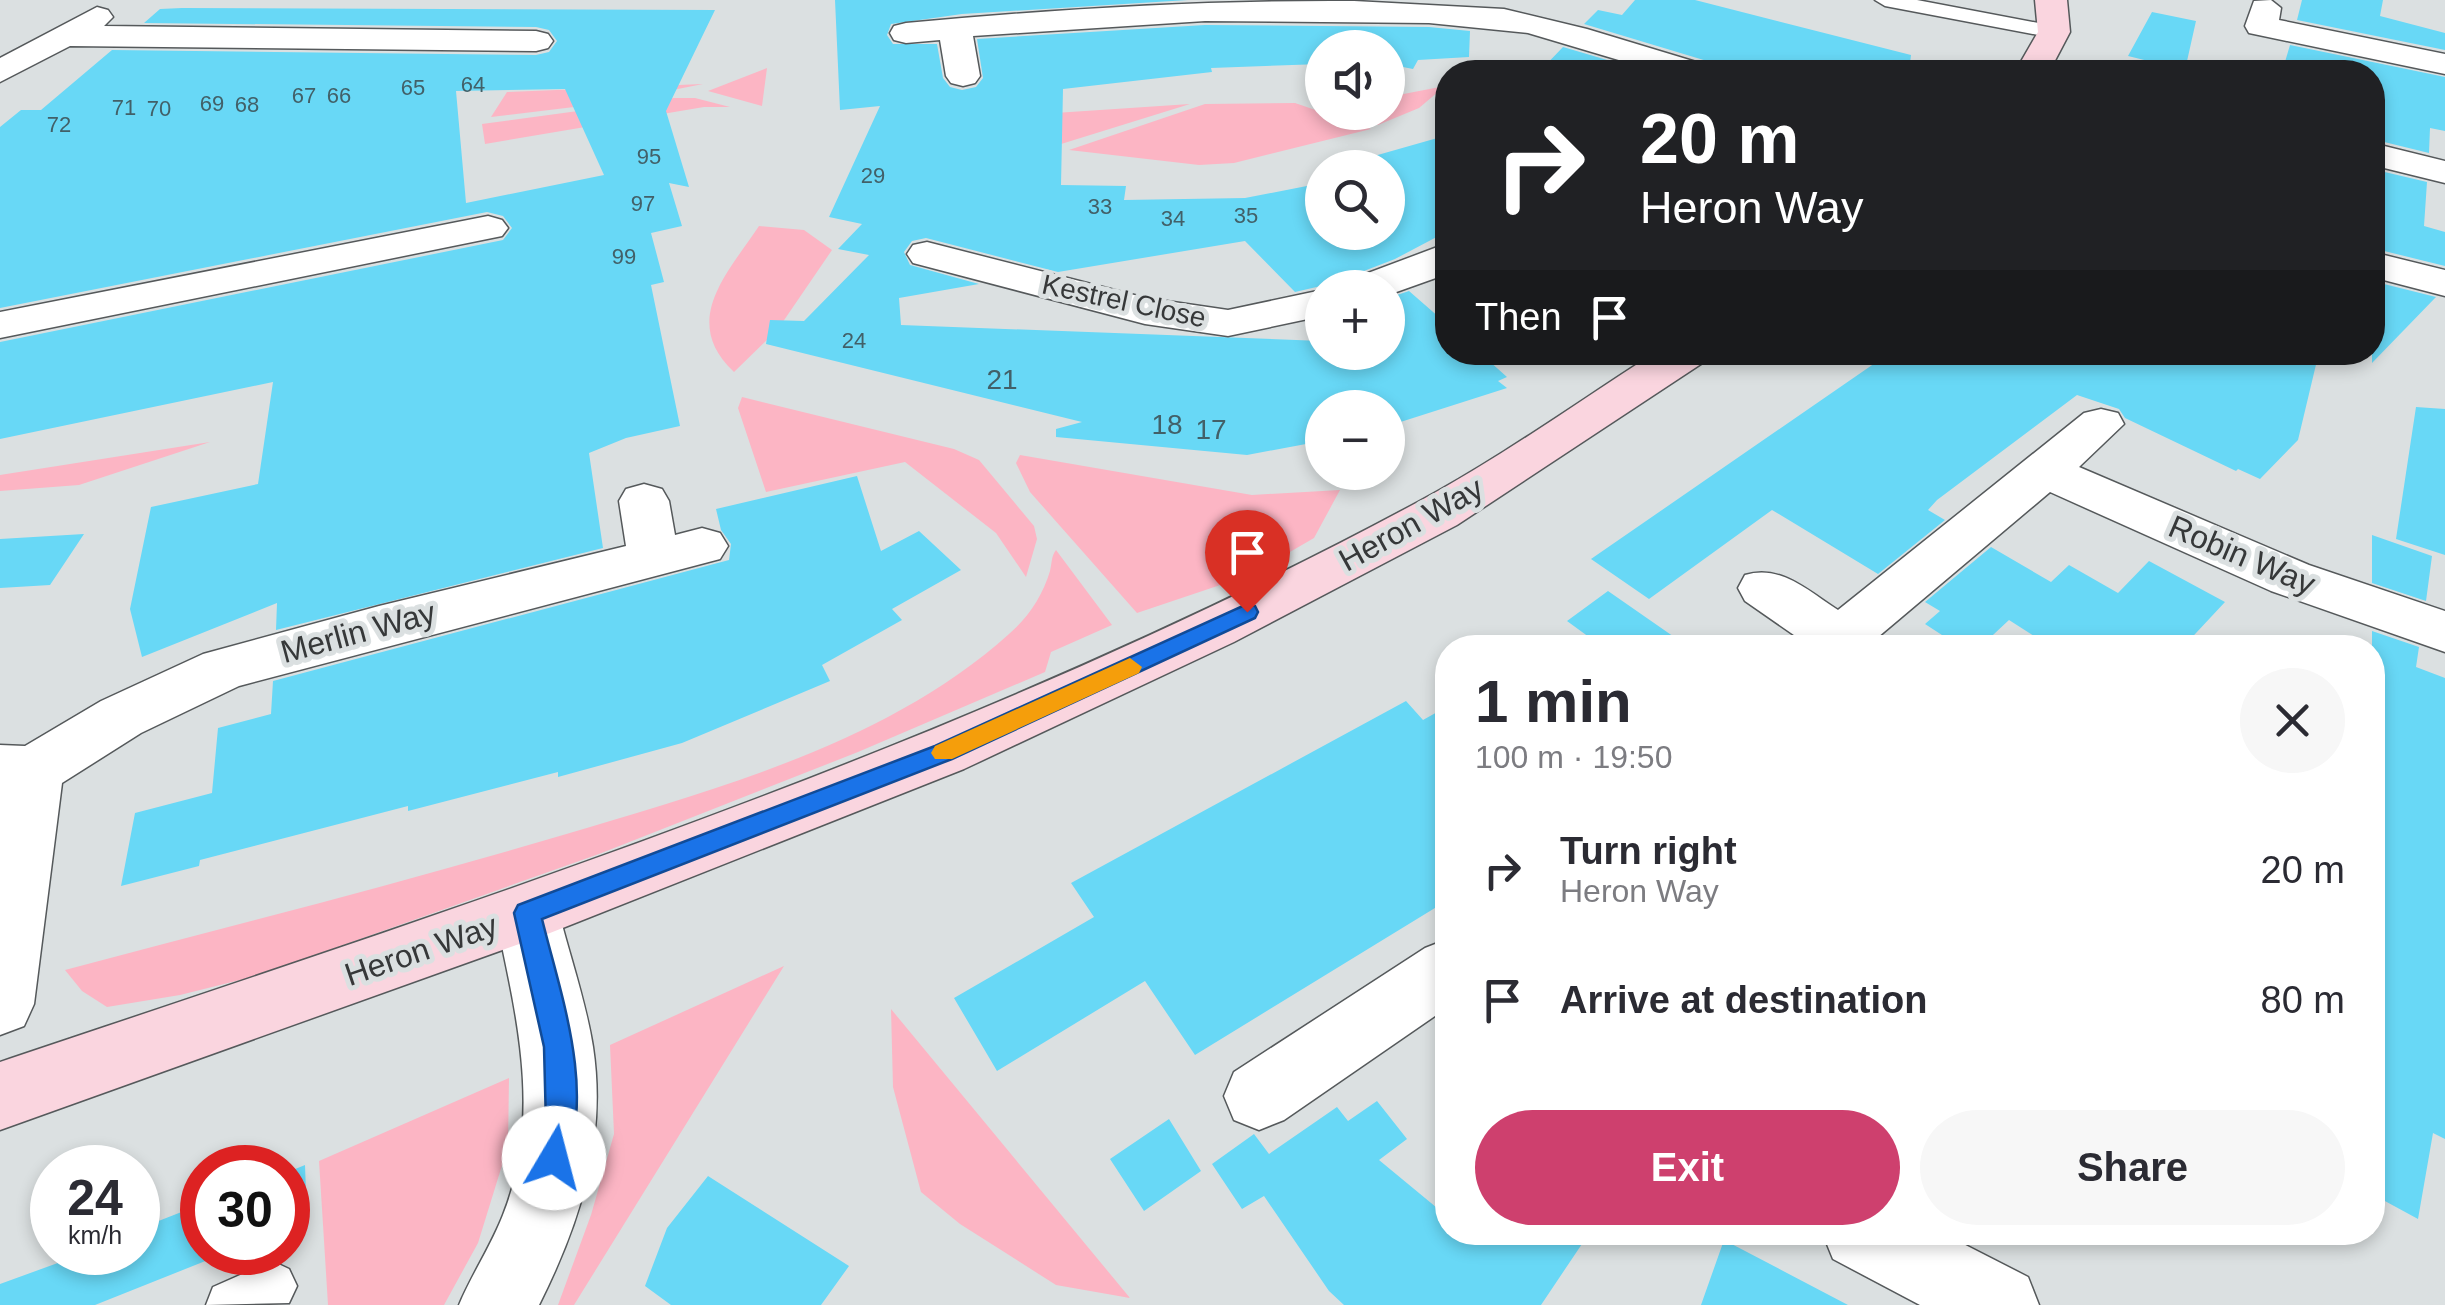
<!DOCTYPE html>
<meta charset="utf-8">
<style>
:root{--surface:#fff;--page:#f7f7f7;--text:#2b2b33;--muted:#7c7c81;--accent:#ce406e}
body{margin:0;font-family:Arial,sans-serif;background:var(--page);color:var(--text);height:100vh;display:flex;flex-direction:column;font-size:38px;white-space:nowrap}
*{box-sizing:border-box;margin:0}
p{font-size:32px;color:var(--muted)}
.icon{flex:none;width:55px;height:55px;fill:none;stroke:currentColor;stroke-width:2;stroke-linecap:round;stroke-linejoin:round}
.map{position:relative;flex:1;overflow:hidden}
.panel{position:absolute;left:1435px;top:635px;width:950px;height:610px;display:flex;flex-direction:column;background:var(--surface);border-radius:40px;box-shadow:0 5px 15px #0003}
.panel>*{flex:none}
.top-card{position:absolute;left:1435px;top:60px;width:950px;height:305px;border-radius:40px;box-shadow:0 5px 15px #0003;background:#202124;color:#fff;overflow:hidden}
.fabs{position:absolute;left:1305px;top:30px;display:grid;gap:20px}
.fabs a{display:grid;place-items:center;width:100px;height:100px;border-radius:50%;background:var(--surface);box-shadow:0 5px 15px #0003;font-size:50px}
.speed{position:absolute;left:30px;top:1145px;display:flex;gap:20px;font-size:50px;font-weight:700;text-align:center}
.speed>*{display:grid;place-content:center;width:130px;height:130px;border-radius:50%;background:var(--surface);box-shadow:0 5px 15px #0003;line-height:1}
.speed small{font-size:25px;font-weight:400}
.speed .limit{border:15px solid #d22;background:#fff;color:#111}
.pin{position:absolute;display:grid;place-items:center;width:85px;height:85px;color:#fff;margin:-102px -42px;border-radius:50% 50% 50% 0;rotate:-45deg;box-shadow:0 0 10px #0007}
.pin .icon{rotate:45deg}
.me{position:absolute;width:110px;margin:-55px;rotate:8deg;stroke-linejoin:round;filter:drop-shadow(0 0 8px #0008)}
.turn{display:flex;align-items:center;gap:35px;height:210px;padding:0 40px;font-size:45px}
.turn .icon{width:130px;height:130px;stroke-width:2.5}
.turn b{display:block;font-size:70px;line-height:85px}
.then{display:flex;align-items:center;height:95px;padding:0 40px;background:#0003;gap:20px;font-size:38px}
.round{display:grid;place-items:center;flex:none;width:105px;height:105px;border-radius:52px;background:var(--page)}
.summary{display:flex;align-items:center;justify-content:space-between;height:170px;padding:0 40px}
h1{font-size:60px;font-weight:700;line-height:75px}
.primary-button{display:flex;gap:20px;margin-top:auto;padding:20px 40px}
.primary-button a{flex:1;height:115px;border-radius:60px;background:var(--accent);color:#fff;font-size:40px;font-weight:700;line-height:115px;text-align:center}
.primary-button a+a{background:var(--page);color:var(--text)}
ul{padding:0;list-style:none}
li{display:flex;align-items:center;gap:30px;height:130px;padding:0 40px}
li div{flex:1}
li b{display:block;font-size:38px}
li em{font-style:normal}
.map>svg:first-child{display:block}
.green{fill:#fcb5c4}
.building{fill:#68d8f6;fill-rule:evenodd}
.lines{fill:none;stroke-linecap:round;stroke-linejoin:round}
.lane-casing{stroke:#55595b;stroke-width:3}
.street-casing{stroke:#55595b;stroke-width:3}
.secondary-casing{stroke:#55595b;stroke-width:3}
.lane{fill:#fff;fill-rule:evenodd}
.street{fill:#fff;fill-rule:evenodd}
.secondary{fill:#fad5df;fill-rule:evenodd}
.route{fill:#1a73e8;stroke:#114b97;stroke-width:2.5}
.slow{fill:#f59e0b}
.labels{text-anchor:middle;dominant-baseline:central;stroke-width:10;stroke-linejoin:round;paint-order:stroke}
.far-number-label{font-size:22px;fill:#426068}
.far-street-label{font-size:28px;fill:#363839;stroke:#dbe0e1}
.number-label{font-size:28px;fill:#426068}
.street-label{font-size:32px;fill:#363839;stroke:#dbe0e1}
</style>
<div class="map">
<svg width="2445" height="1305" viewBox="0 0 2445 1305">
<rect width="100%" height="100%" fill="#dbe0e1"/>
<path class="green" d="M767,68l-5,38 -54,-15z
M703,84l-96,19 -116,14 16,-25z
M1445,86l-26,22 -41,17 -34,-12 44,-1v-15z
M674,98h21l35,9h-26l-219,37 -3,-20z
M1295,103l76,26 -137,34 -35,2 -130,-15 136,-46z
M1190,104l-145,45 10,-36z
M759,226l45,4 28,20 -54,79 -44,43c-54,-51 -7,-98 25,-146z
M742,397l212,52 25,11 55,66 3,13 -11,38 -30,-44 -91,-71 -139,30 -28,-84z
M210,442l-131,43 -79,6v-16z
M1020,455l232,40 88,-5 -26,48 -64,37 -113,38 -107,-121 -14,-29z
M1056,550l56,75 -61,27 -6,20 -187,80 -259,102 -343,122 -76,19 -73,12 -25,-16 -17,-21c166,-44 333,-86 498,-135 153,-46 325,-92 446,-201 19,-16 34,-39 41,-63 2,-8 1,-14 6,-21z
M784,966l-210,339h-16l33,-90 23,-81 -4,-89z
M891,1009l239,289 -74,-13 -96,-61 -39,-32 -28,-105z
M509,1078l-1,68 -30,97 -34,62h-116l-9,-144z"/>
<path class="building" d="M835,0h353l-226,14 -71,10 -4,11 6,9h44l6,34 7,9 12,3 14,-3 7,-9 -6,-39 228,-14 224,2 41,4 -1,26 -51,3 -5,9 -25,-5v-16h-66v16l-111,4 1,4 -149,17 -2,96 65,1 -2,14 121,-2 77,-15v49h66v-64h-37l-5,-4 102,-29v96l-53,28 -44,17 -8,12 -22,-2 -26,6 -50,-51 -187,31 -132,-34 -14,3 -8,11 6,13 69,19 -80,14 2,27 421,16v11h66v-54l21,-7 39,34v27h31l28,25 -9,4 9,7 -119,38v-18h-66v33l-75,14 -191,-18v-8l26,-7 -316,-78 4,-24 34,1 65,-66 -31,-6 24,-25 -33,-7 51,-111 -40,4z
M1635,0h60l216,55 -2,17h-194l-8,-11 -123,-37 14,-14 24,5z
M2302,0h81l-3,16 65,17v17l-148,-30z
M182,8l533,2 -49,101 23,76 -20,-4 13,43 -31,7 13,49 -13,3 29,141 -54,12 -37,15 14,95 -327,82 1,-27 -135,54 -12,-48 21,-102 107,-23 15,-102 -273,57v-97l503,-102 9,-12 -9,-12 -16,-4 -487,96v-181l21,-17h20l71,-60 424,5 13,-3 8,-11 -8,-11 -13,-3 -392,-4 16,-14zM565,89l39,86 -138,28 -10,-112z
M2152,12l44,9 -11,49 -57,-14z
M2290,45l155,32v54l-15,-3 -1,25 -57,-14v-67h-90z
M1563,47l85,25h-109z
M2372,169l55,13 -3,44 21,6v34l-73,-18z
M2372,281l64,16 -64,66z
M1891,352h428l-21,88 -38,39 -22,-10 -2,2 -111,-53 -6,-9 -42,-14 -140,105 -9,10 17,10 -67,54 -106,-64 -123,89 -58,-40z
M2416,407l29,2v146l-49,-16z
M857,476l24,75 38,-20 42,39 -69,39 10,11 -80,45 8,16 -148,62 -124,34v-5l-150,39v-5l-208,54 -1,6 -78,20 14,-73 77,-20 6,-65 53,-14 2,-33 456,-121 2,-16 -10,-14 -5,-21z
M84,534l-34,51 -50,3v-49z
M2372,535l60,21 -6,45 -54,-18z
M1991,547l60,35 18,-17 49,28 31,-32 76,41 -43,46h-129l-44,-28 -30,28h-17l-37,-24 15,-13 -15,-9z
M1608,591l82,57h-86l-37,-27z
M2372,631l47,16 -3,20 29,11v461l-12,-6 -15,86 -46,-25z
M1406,701l17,19 25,-14v194l-253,155 -50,-74 -148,90 -43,-73 140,-81 -23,-34z
M1377,1101l30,38 -28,21 69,57v15h18l15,13 10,-13h99l-49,73h-197l-15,-14 -65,-95 -22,13 -30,-45 42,-30 15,20 68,-47 11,14z
M1169,1119l32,52 -57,40 -34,-52z
M305,1165l2,55 -19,8v-56z
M708,1176l141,90 -28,39h-150l-26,-19 22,-58z
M202,1204v48h26l-133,53h-95v-21l88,-32h50v-23z
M1724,1240l124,65h-147z"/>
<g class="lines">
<g class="lane-casing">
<path id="lane" d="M1875,0h42l137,26 10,6 -10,6 -169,-32z
M272,1261l17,8 8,17 -8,17 -83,2 7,-18z"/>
</g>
<g class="street-casing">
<path id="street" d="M2271,0l10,8 -2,12 166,34v20l-196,-41 -4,-7 9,-25z
M1354,1l150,8 83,20 119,36 5,7h-52l-131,-39 -99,-10 -224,-2 -232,15 7,40 -5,7 -12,3 -12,-3 -5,-7 -6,-36 -34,3 -12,-3 -4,-7 4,-7 12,-3c149,-14 298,-23 448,-22z
M97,7l11,3 5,7 -9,9 432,5 12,3 5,7 -5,7 -12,3 -466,-5 -70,36v-24z
M2372,143l73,18v22l-73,-18z
M488,216l14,4 6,8 -6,8 -502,102v-26z
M927,242l219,56 82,12 94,-20v26l-94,20 -83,-12 -232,-61 -6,-9 6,-9z
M1448,243l-1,31 -59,21v-7h-42l6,-9z
M2372,252l73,18v26l-73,-19z
M2101,409l17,4 6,11 -45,43 230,98 136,46v41l-174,-61 -221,-99 -185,156h-64l3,-6 -59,-41 -7,-13 7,-13c36,-11 63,16 93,35l246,-197z
M644,484l18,5 7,12 6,34 27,-7 18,5 8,13 -8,13 -481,127 -98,47 -79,50 -28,221 -10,22 -24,9v-290l25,1 76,-45 102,-47 176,-48 247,-60 -7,-45 7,-12z
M527,885l23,8 9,20c11,44 27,89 34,134 14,93 -13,176 -54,258h-80c13,-31 32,-59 44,-90 40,-100 13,-201 -8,-302l9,-20z
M1448,939v68l-164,113 -25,10 -25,-10 -10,-24 10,-24 191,-124z
M1822,1232h118l88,45 11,28h-119l-87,-46z"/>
</g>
<g class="secondary-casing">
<path id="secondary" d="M2035,0h32l3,32 -21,40h-34l23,-40z
M1656,352h54l-6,10 -247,163 -223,117 -270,127 -414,164 -550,197v-68c482,-162 969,-318 1418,-560 82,-44 160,-100 238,-150z"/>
</g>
<use href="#lane" class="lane"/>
<use href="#street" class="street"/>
<use href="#secondary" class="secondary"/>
</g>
<path class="route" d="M1247,604l8,2 3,6 -3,6 -303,141 -410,160c19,77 54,172 22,250l-10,4 -11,-4 -5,-11 8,-33 -2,-78 -30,-134 4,-8 417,-159z"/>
<path class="slow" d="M1130,658l12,9 -3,6 -187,86h-17l-4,-6 4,-7z"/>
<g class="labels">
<g class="far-number-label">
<text x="473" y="84">64</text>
<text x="413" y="87">65</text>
<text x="304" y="95">67</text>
<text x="339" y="95">66</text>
<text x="212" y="103">69</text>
<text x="247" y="104">68</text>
<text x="124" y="107">71</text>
<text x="159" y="108">70</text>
<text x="59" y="124">72</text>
<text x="649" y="156">95</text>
<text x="873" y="175">29</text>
<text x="643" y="203">97</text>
<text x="1100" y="206">33</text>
<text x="1246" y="215">35</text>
<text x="1173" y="218">34</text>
<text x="624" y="256">99</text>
<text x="854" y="340">24</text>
</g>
<g class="far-street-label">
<text transform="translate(1124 301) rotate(12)">Kestrel Close</text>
</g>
<g class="number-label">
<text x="1002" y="379">21</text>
<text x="1167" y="424">18</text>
<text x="1211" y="429">17</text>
</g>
<g class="street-label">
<text transform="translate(1411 524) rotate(-29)">Heron Way</text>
<text transform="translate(2242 555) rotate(23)">Robin Way</text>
<text transform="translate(358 632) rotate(-15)">Merlin Way</text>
<text transform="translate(421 950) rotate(-19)">Heron Way</text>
</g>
</g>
</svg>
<div class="fabs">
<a><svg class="icon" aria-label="sound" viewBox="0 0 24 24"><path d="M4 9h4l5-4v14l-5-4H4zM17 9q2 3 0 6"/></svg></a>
<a><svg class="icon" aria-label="search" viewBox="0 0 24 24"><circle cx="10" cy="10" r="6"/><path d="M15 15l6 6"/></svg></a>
<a>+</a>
<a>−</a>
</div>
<div class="speed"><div>24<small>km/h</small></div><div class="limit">30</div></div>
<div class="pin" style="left:1247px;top:612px;background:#d93025"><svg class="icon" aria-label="arrive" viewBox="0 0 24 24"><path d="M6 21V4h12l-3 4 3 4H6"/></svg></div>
<svg class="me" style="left:554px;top:1158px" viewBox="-20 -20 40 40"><circle r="19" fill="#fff"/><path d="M0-13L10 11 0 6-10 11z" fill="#1a73e8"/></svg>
<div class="top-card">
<div class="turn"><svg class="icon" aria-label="right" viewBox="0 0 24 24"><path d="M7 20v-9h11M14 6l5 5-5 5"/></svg><div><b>20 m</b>Heron Way</div></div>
<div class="then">Then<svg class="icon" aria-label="arrive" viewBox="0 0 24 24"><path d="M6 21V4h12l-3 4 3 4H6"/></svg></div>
</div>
<section class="panel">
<div class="summary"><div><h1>1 min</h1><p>100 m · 19:50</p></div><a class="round"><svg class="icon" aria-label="close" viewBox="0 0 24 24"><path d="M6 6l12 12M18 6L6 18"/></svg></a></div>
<ul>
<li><svg class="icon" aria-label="right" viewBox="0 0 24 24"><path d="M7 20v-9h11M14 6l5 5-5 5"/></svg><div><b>Turn right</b><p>Heron Way</p></div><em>20 m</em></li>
<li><svg class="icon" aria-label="arrive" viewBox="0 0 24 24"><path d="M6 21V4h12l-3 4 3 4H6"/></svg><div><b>Arrive at destination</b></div><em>80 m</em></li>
</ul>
<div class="primary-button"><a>Exit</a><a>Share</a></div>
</section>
</div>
